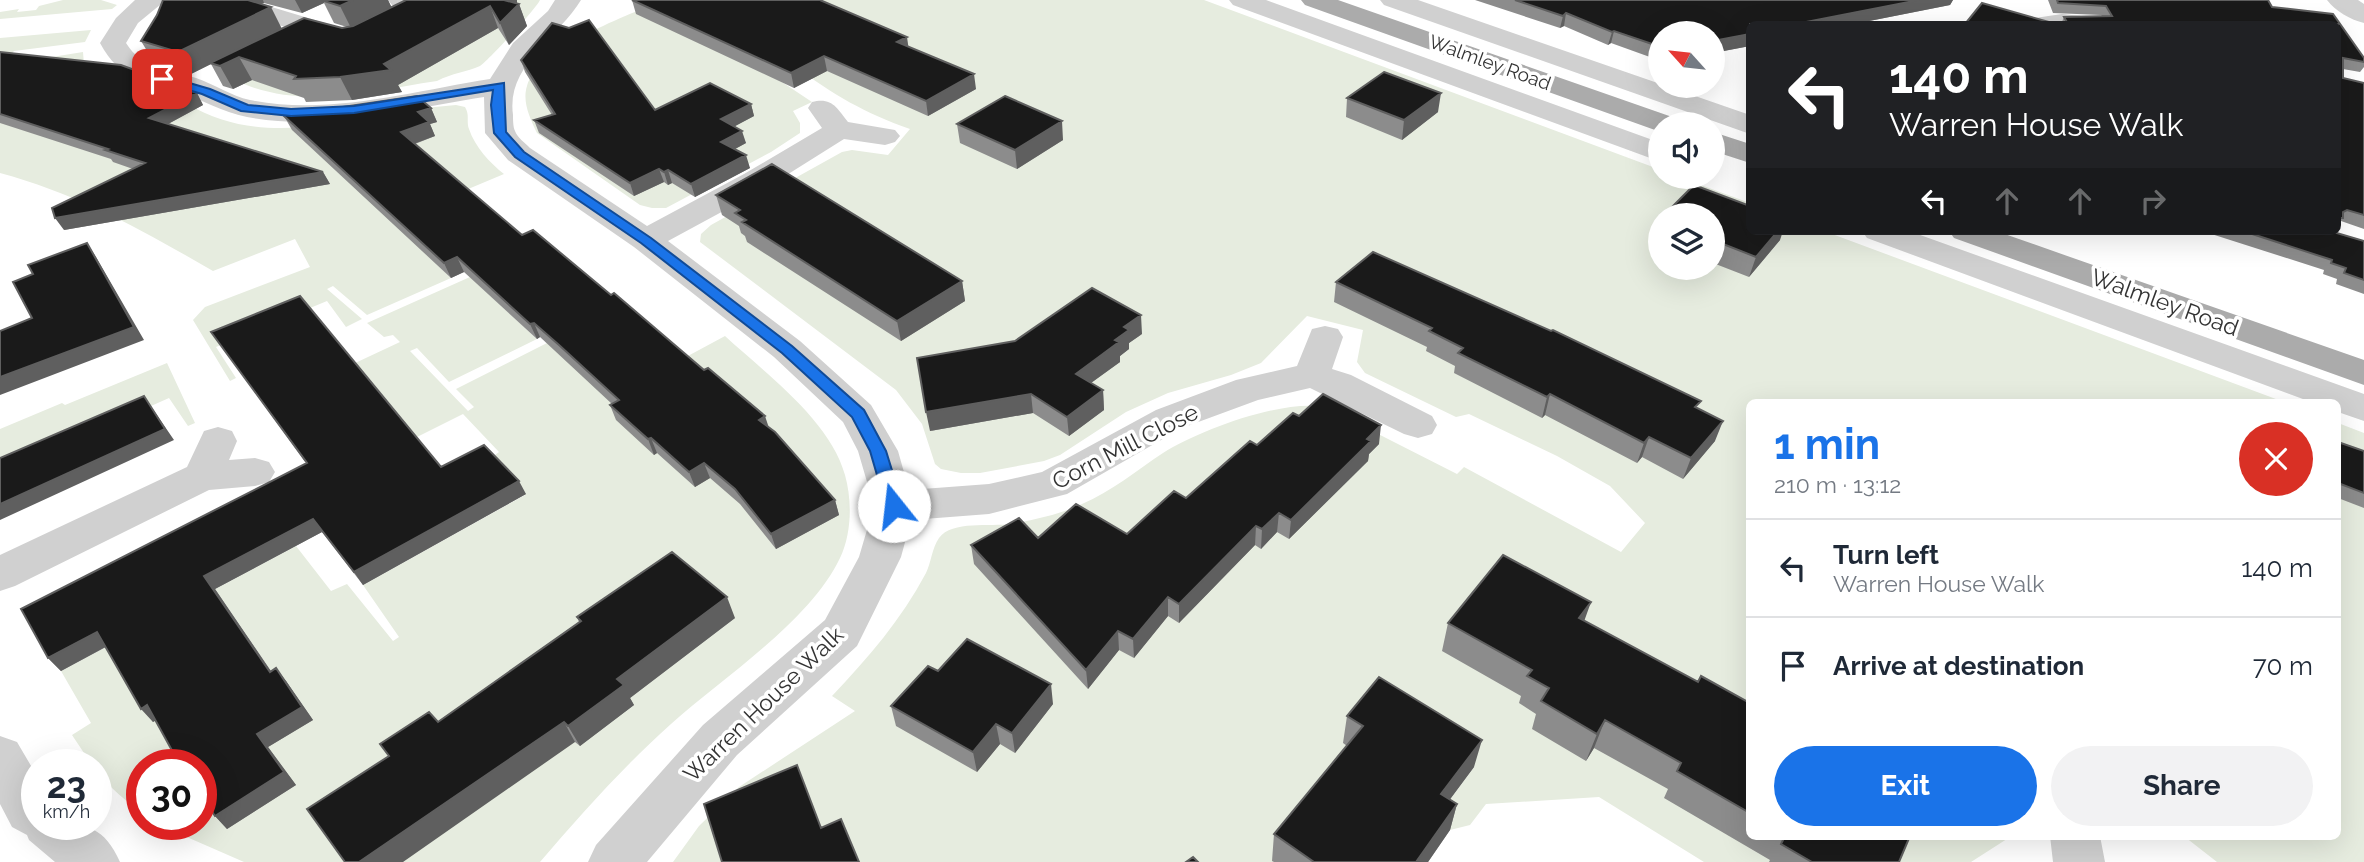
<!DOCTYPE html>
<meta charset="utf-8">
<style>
:root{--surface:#fff;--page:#f2f2f3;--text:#1f2937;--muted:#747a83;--line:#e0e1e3;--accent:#1a73e8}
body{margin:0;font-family:Raleway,sans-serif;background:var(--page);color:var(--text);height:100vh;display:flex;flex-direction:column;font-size:26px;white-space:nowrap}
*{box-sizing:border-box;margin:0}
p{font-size:23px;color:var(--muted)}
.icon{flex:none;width:38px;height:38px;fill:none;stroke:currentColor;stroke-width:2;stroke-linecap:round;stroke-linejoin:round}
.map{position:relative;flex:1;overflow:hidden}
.details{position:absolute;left:1746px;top:399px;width:595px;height:441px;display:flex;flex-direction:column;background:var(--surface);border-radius:10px;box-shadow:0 7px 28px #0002}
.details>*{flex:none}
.guide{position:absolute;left:1746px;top:21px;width:595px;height:214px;border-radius:10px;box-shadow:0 7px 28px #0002;background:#202124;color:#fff;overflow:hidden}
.needle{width:46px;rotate:297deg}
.buttons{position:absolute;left:1648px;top:21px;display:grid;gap:14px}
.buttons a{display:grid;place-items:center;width:77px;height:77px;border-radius:50%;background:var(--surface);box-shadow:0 7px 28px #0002;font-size:35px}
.speed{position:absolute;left:21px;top:749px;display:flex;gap:14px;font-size:35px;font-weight:700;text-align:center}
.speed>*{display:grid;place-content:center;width:91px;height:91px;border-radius:50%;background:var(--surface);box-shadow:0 7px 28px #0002;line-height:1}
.speed small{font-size:18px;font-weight:400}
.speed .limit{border:10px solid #d22;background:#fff;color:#111}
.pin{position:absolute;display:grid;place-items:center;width:60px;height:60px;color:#fff;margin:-30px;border-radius:14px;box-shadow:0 4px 10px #0006}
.me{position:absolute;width:77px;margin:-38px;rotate:344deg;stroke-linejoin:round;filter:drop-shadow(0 0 5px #0008)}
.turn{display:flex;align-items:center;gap:24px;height:147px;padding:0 28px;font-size:32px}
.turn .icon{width:91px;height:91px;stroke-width:2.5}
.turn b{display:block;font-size:49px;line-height:60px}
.lanes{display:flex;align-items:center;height:66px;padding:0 28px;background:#0003;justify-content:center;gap:35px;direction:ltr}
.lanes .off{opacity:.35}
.round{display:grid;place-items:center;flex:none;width:74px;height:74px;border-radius:37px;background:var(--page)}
.overview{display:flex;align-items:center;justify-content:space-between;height:119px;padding:0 28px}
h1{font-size:42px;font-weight:700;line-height:52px;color:var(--accent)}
.action{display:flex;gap:14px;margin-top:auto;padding:14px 28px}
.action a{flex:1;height:80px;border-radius:42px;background:var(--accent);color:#fff;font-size:28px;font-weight:700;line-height:80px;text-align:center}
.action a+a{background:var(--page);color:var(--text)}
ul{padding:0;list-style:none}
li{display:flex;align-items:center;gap:21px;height:98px;padding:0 28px;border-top:2px solid var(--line)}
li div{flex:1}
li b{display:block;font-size:26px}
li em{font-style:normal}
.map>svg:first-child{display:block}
.green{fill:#e6ecdf;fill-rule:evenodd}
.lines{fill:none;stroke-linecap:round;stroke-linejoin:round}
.minor{fill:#d0d0d0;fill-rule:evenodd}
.major{fill:#ababab;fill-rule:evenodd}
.wall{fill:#8c8c8c;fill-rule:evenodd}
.shaded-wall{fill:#5f5f5f}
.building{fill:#1a1a1a;stroke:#5f5f5f;stroke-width:2}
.route{fill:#1a73e8;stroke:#114b97;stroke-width:2}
.labels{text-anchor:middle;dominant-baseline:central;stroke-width:7;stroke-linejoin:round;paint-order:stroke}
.far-street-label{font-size:19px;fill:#333;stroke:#fff}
.street-label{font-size:23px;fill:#333;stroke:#fff}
</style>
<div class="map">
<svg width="2364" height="862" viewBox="0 0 2364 862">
<rect width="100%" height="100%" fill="#fff"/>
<path class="green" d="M63,0h38l16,5 -5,4 -112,10v-7l19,-3 -2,3 19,-2 3,-4z
M517,0h23c-4,9 -53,62 -60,66 -13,6 -28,7 -43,15 -68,10 -141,31 -206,-3l262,-51 6,2 12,-7z
M664,0h540l457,170v7h18l71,26v28h74l460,171h-534v434l260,1 -39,25h-267l-105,-65 -113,7 -16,21 -20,5 -16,-9 40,-54 -131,-24 15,10 -84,109h-601l26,-36 40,-39 116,-76 -23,-15c36,-38 69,-76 94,-123 5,-10 6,-25 13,-35 13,-18 52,-11 71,-14 24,-4 51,-10 72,-20 29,-12 55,-34 81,-51 37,-23 119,-54 162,-46l132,67 7,-7 157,85 24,-29 -35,-37 -53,-30 -88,-42 -13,3 -91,-44 -8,-11 6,-32 -56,-14 -46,47 -30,12 -63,18 -42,19 -66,43 -16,6 -64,12h-19l-20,-4 -6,-5 -13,-40 -26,-34 -196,-148 1,-8 10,-9 131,-73 10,-2 36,5 22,-26c-45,-16 -77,-34 -115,-63l-16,14 33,22 -19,9 7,12v10l-29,19 -105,56h-14l-12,-3 -103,-72c-7,-15 -15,-31 -10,-47 11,-38 103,-72 137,-86zM1661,215h52v53h-52z
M91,30l-6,12 -71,9 -12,14 81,-13 1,12 104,40c80,50 182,7 268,1l9,2c5,8 1,14 4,22 6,18 21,34 35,45l-112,47 59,57 -84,37 -34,-29 -6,3 35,30 -16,8 -19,-26 -111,46 20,31 -6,3 -37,-61 12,-13 105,-40 -15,-28 -82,32c-69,-40 -135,-77 -213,-98v-135z
M470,277l67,62 -88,43 -32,-34 -7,3 58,60 6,-4 -18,-18 91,-46 61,56 117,-63c40,37 105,84 120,139 7,25 7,58 -5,83 -30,63 -116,119 -169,166 -47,42 -90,90 -131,138h-296l-87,-38h44v-59h-59v49c-11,-10 -45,-35 -46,-49h-4l-20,-30 19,-12 -30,-52 235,-125 35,45 16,-7 46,57 6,-4 -36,-52 162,-90 -34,-37 8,-6 -36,-38 -48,24 -62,-74 47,-22 -7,-7 -9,2 -17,-14z
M167,363l28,60 -7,3 -19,-28 -169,75v-44l62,-26 3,2z
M2338,423l26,10v429h-147l-32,-25 153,-1z"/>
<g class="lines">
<path class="minor" d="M135,0h31l-28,23 -12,20c16,26 43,27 70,35 18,6 35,18 54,22 79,16 163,-9 240,-21l23,-36 35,-32 7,-11h26c-23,38 -75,65 -68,115 0,4 0,12 2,16 2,6 10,12 15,17l117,78 97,-52 78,-46 -14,-20 4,-6c20,-5 25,6 36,20l47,8 5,6 -5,6 -10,3 -41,-6 -78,49 -98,53 132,100 71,64 27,46 11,39 80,-6 53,-12 114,-62 80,-30 61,-14 15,-37 13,-3 13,3 5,8 -11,32 19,6 81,41 5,9 -5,9 -14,4 -14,-4 -94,-46 -52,12 -76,28 -115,66 -78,20 -78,6 -10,37 -44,89 -120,109 -90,107h-59l8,-17 107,-120 122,-105 34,-63 15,-51 -16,-55 -15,-29 -69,-65 -140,-110 -126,-87 -23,-27 -1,-36c-78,12 -158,35 -237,20 -25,-5 -46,-18 -70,-26 -37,-13 -56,-10 -77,-48l16,-25z
M388,0h41l6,6 -4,5 -78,37 -97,-30 -4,-5 4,-5 9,-3 86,26 48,-24 -7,-2z
M1229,0h37l395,143v19l-428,-157z
M1380,0h38l332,115v19l-366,-129z
M2327,0h31l6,4v19c-13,-3 -29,-12 -37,-23z
M2062,14l39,4 4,6h-74l4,-6z
M1862,231h47l455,163v27l-26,-9v-10h-27l-444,-164z
M218,427l14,4 5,10 -8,19 26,-2 14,4 6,10 -6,10 -14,4 -46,4 -194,96 -15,5v-36l187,-88 17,-36z
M0,736l17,6 20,34v48c40,0 64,-5 83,38h-65l-26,-22 -2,-5 -15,-8 -12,-23z
M2050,836h50l5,26h-52z"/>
<path class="major" d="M1301,0h37l337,118 5,6h-19v8l-6,-2 -350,-125z
M1713,132l37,12v19l-37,-12z
M1949,231h47l368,129v25l-410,-147z"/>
</g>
<path class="wall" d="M163,0h225l3,7 126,-7v4h2l8,22 -18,19 -11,-17 -100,57 4,7 -50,8 -46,2 -2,-4 -52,-18 -19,9 -10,-3 -12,-22 -20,10 -36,-10 -14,-23 16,-26zM264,3l38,10 22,-10 10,20 13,4 -5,1 -60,1 -22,-25z
M632,0l276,47 68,42 -48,27 -101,-45 -33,17 -158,-74z
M1475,0h478l-3,5 -96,19h-104v22l-37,7v-20h-52v28l-50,-18 -3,2 -44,-19 -4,2z
M2048,0h220l4,7 61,7 31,44v9l-4,5 -17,-3v9l21,5v146l-23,-8 -3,4v-201h-277l3,-7 38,-1 -1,-1 -48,-2z
M0,52l197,41 6,12 -35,19 155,48 7,12 -266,46 69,-61 -20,-7 -2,-3 -111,-36z
M521,60l134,50 96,-6 3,12 -19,10 11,17 -11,6 15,19 -55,29 -23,-14 -4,2 -4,-3 -30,14 -95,-63 -5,-13 18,-5 -27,-43z
M1347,98l91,14 -36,28 -56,-23z
M431,108l6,14 -7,2 5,12 -20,8 107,91 246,191 67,74 4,15 -63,34 -36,-45 -30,-26 -15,9 -38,-34 -3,2 -38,-35 -6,-15 2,-1 -72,-67 -3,2 -73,-67 -13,6 -159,-148 -8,-14z
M957,124l106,16 -46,29 -57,-26z
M716,195l246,86 3,20 -64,40 -154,-99 -2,-6 -4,-3 -2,-7 -17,-11z
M1713,215l67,25 -31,37 -36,-14z
M1661,219v23l-7,-2z
M2097,231h14l-2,4z
M2202,231h128l34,10v53l-28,-10 1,-5 -14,-5 1,-4z
M1336,282l362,127 17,32 -32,38 -41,-22 -5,6 -92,-48 -3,3 -88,-45 1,-7 -29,-15 1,-4 -93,-45z
M211,332l230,135 85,27 -163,91 -41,-53 -107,57 56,82 15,10 27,39 -45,27 28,38 -69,44 -12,-13 -59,-96 -3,2 -47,-75 -45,24 -13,-13 258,-195z
M1142,334l-13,9v6l-9,7v6l-29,21 12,7 1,20 -35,26 -36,-23 -103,18z
M1299,416l80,28 -10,10 -1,7 -79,78 -12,-7 -16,17 -6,-4 -76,78 -11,-7 -34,42 -15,-8 -31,39 -114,-125 -3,-19 67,-7 89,-4 59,-36 71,-53z
M2338,442l26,9v57l-26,-10z
M577,617l158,1 -105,80 4,7 -54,41 -5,-4 -186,14 190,-134z
M1584,621l114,61 52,21v133h160l-11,26h-130l1,-2 -106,-62 4,-9 -74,-41 -8,13 -54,-32 4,-15 -17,-11 2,-7 -79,-45 6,-28z
M938,671l115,33 -38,49 -15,-9 -23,28 -81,-46 -5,-20z
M1347,716l127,51 -24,32 7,5 -7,26 -22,32h-154l-2,-1 2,-27 73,-88 -4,-3z"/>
<path class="shaded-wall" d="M242,0h21l1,3 -10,3z
M295,0h35l-6,1v2l-22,10z
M353,0h35l4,8 -41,20 -11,-22z
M502,0h15v6l2,-2 8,22 -18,19 -9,-22z
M1919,0h34l-3,5 -96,19h-58z
M490,6l8,22 -100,57 4,7 -50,8 -12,-23 44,-13z
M271,7l11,22 -72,34 1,1 -20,10 -13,-22z
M1566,13l-2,13 -4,2 3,-12z
M1614,31l-3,12 -3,2 4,-13z
M1750,34v12l-37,7v-12z
M907,37l2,14 -12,-9z
M824,56l3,15 -33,17 -3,-15z
M239,57l13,23 -19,9 -13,-23z
M974,74l2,15 -48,27 -2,-15z
M197,93l6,12 -46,25 -8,-12z
M1441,93l-3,19 -36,28 2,-20z
M751,104l3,12 -30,16 -3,-13z
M431,108l6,14 -7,2 5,12 -27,10 -7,-14 17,-20z
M1062,121l1,19 -46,29 -2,-19z
M742,131l4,12 -22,12 -3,-13z
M746,155l4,13 -55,29 -4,-13z
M659,169l5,13 -30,14 -4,-13z
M668,170l4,13 -4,2 -4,-13z
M323,172l7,12 -266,46 -9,-12z
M1778,231h5l-3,9 -31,37 7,-20z
M87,243l9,14 48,83 -144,55v-18z
M457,257l7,15 -13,6 -7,-15z
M962,281l3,20 -64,40 -4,-20z
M1141,315l1,19 -13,9v6l-9,7v6l-43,31 -1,-19 39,-34 9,-13z
M534,323l6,14 -3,2 -7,-15z
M1103,390l1,20 -35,26 -2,-19z
M1031,394l2,19 -103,18 -4,-19z
M1550,394l-5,21 -3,3 5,-21z
M144,396l30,44 -174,80v-16z
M765,416l5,15 -11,-11z
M1723,421l-8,20 -32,38 8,-21z
M1381,425l-2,19 -10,10 -1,7 -79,78 2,-19z
M1649,437l-7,20 -5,6 7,-20z
M651,438l6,15 -3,2 -6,-16z
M704,463l6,15 -15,9 -6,-15z
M519,481l7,13 -163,91 -9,-13z
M835,500l4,15 -63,34 -5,-15z
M1279,513l-2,19 -16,17 1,-20z
M313,519l9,13 -107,57 65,96 -10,-13 -66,-96z
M1256,526l-1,19 -76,78v-19z
M727,597l8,21 -105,80 4,7 -54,41 -12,-20 49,-47z
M1168,597v19l-34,42 -1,-19z
M1591,602l-10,28 -2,-12z
M1118,631l1,19 -31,39 -2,-19z
M97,632l12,13 -48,26 -13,-13z
M276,668l10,13 27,39 -45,27 28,38 -69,44 -12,-13 42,-82z
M1051,684l2,20 -38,49 -3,-20z
M147,705l13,13 -7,4 -12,-13z
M1605,720l-11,28 -8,13 11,-27z
M564,722l11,20 -172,120h-44z
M996,724l4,20 -23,28 -4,-20z
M1482,740l-8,27 -40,54 7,-27z
M1457,804l-7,26 -22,32h-12z"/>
<path class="building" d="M163,0h85l23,7 -93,45 -37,-11 16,-26z
M327,0h26l-13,6 -16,-5z
M406,0h98l15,4 -19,19 -10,-17 -106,58 7,6 -51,7 -46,2 2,-3 -57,-19 -19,9 -10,-3 94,-45 38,10 11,-2z
M632,0h188l87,37 -10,5 77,32 -48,27 -102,-45 -33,17z
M1515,0h404l-123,24h-46v10l-37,7v-8h-52v14l-47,-16 -2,1 -46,-19 -3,3z
M2057,0h211l4,7 61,7 31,44v4l-21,-4v20l21,5v132l-17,-5 -4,2v6h-5v-194h-270l-4,-7 48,-1 -6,-10 -48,-3z
M1982,3l74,21h-91z
M589,20l66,90 55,-27 41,21 -30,15 21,12 -21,11 25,13 -55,29 -23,-14 -4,2 -5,-3 -29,14 -96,-63 21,-6 -34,-54 31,-37 17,5z
M0,52l121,13 76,28 -48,25 174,54 -268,46 -3,-10 93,-45 -40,-13 3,-1 -108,-35z
M1384,72l57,21 -37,27 -57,-22z
M417,96l14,12 -13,4 11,10 -28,10 121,103 11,-5 78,65 3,-2 90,77 4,-2 57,48 -6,4 16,12 60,68 -64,34 -36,-45 -31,-26 -15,9 -38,-34 -3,1 -38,-34 9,-5 -60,-55 -25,-22 -4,1 -73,-67 -13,6 -160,-147 3,-6 42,-1z
M1005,96l57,25 -47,29 -58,-26z
M772,164l190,117 -65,40 -155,-99 4,-2 -11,-7 5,-3 -24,-15z
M1694,185l56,21v25h28l-22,26 -43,-17v-25h-49z
M2243,231h87l34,10v39l-20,-7 2,-5 -15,-5 1,-3z
M87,243l47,84 -134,50v-46l32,-13 -19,-36 20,-8 -5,-9z
M1373,252l178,79 2,-1 148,71 -6,6 28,14 -32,37 -42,-21 -5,6 -94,-49 -3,3 -89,-44 5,-5 -34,-17 3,-3 -96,-46z
M1092,288l49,27 -17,12 5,3 -14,10 4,2 -43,32 27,16 -36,27 -36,-23 -105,18 -9,-54 98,-17z
M300,296l141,171 43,-22 35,36 -165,91 -41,-53 -109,57 66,96 6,-4 26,39 -45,27 27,38 -69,44 -14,-20v-31h-21l-33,-60 -6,4 -44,-77 -49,26 -27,-49 286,-146 -96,-131z
M1323,394l58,31 -14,14 4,2 -80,79 -12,-7 -17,16 -6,-3 -77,78 -11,-7 -35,42 -15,-8 -32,39 -115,-125 48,-27 19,20 38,-34 51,30 47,-43 12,7 64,-57 7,4 36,-32 6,3z
M144,396l21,33 -165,75v-46z
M2338,442l26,9v42l-26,-10z
M672,552l55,45 -110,82 7,6 -56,41 -4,-4 -205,140h-14l-38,-53 82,-53 -9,-12 49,-32 9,10 143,-101 -4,-4z
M1503,555l88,47 -12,16 119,64 3,-6 49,27v110l-73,-42 4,-8 -76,-43 -8,14 -56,-33 8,-13 -22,-12 5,-6 -84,-47z
M967,639l84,45 -39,49 -16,-9 -23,28 -82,-46 37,-40 10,5z
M1379,677l103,63 -41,54 16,10 -41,58h-102l-40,-28 89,-108 -16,-10z
M797,765l24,63 20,-9 18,43h-137l-18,-58z
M1785,836h125l-11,26h-87l-31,-18z
M1193,857l5,5h-12z"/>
<path class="route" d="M162,75l48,14 38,16 43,4 63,-3 150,-23 2,49 18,20 127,86 141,108 72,64 22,41 17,55 -3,5h-12l-2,-5 -16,-55 -18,-34 -70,-64 -141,-110 -126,-86 -21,-24 -3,-28 2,-15 -139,23 -63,3 -50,-5 -39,-17 -44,-13 -2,-2z"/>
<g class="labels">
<g class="far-street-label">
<text transform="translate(1490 62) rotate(20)">Walmley Road</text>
</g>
<g class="street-label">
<text transform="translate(2165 302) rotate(20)">Walmley Road</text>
<text transform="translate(1125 446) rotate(-27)">Corn Mill Close</text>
<text transform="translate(763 704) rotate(-44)">Warren House Walk</text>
</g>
</g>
</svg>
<div class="buttons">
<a><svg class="needle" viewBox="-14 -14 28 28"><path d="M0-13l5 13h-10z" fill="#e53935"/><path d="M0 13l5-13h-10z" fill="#747a83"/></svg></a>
<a><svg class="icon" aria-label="sound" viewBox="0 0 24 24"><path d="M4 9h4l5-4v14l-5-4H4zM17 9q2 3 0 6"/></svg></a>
<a><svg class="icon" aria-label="layers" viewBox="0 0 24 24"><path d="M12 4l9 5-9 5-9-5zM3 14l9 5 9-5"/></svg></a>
</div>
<div class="speed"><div>23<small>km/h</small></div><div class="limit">30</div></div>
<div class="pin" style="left:162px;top:79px;background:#d93025"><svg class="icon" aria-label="arrive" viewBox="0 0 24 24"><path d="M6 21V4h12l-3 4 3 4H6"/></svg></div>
<svg class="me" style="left:894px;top:506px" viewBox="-20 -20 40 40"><circle r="19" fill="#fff"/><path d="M0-13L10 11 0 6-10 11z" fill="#1a73e8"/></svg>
<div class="guide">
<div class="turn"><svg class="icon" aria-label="left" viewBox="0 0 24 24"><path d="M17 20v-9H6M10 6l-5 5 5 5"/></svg><div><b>140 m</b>Warren House Walk</div></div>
<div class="lanes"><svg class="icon" aria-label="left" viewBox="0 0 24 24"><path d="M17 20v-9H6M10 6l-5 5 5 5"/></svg><svg class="icon off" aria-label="ahead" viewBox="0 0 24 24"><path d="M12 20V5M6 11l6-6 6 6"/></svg><svg class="icon off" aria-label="ahead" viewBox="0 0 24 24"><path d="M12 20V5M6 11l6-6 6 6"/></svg><svg class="icon off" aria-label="right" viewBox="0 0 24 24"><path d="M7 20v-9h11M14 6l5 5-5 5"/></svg></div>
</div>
<section class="details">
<div class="overview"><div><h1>1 min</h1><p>210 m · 13:12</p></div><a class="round" style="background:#d93025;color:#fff"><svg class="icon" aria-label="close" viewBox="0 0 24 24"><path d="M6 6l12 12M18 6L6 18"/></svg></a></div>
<ul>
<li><svg class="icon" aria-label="left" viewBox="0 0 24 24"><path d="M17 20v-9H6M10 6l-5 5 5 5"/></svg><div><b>Turn left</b><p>Warren House Walk</p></div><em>140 m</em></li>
<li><svg class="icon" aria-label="arrive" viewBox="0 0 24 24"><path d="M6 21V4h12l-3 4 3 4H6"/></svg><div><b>Arrive at destination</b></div><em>70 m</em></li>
</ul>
<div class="action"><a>Exit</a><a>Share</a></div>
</section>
</div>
